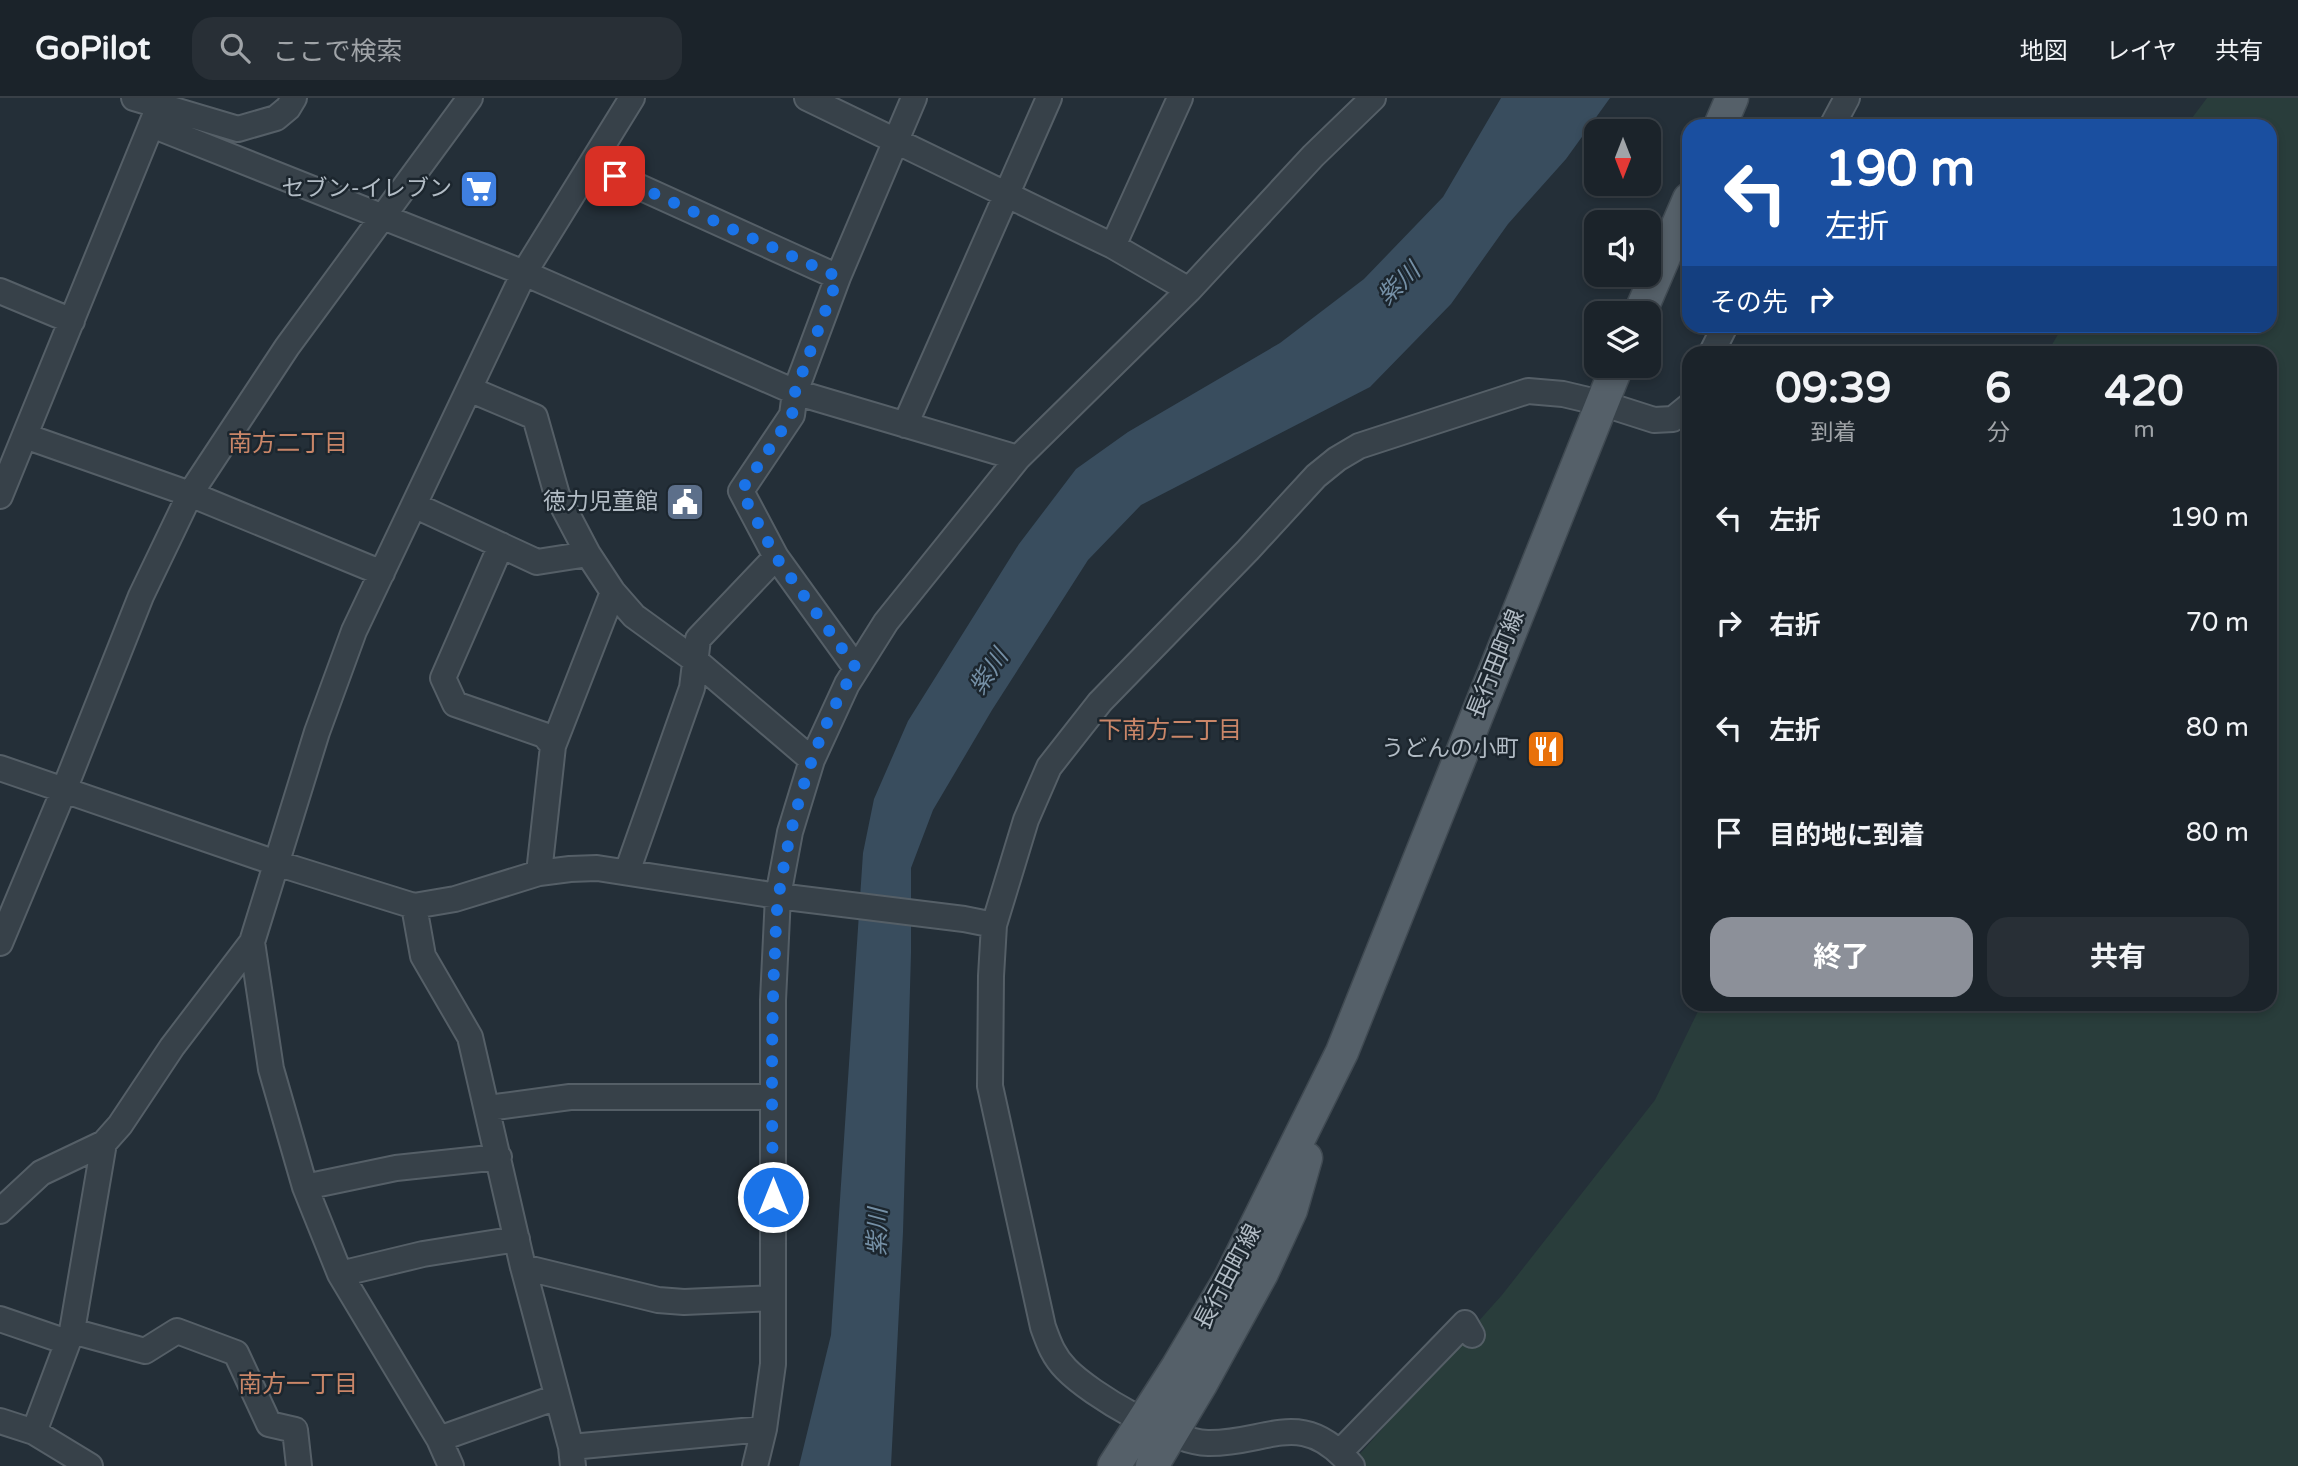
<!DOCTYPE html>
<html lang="ja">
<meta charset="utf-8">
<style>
:root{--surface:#1b232a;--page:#282f36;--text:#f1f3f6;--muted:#a0a4a8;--line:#394047;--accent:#8c9099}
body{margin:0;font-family:"Varela Round","Noto Sans JP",sans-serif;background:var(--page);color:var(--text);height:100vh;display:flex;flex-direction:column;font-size:26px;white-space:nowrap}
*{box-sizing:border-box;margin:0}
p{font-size:23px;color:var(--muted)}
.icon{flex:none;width:38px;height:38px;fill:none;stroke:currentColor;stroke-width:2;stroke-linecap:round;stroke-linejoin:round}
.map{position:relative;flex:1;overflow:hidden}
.side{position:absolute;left:1682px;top:248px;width:595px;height:665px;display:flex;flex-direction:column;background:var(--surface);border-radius:21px;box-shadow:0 4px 10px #0003,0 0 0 2px var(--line)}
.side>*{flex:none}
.banner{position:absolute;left:1682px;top:21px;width:595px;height:214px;border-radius:21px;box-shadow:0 4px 10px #0003,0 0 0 2px var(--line);background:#1a4fa0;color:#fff;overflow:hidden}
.needle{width:46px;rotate:180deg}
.controls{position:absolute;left:1584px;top:21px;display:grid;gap:14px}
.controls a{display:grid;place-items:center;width:77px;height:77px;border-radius:14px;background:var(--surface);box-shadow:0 4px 10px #0003,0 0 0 2px var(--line);font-size:35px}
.pin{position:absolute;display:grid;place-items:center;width:60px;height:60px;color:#fff;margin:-30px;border-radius:14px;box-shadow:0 4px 10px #0006}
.me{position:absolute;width:77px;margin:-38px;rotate:0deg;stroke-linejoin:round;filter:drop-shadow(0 0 5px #0008)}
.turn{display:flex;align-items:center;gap:24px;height:147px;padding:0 28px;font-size:32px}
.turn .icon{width:91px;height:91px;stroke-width:2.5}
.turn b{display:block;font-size:49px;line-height:60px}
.then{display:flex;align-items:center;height:66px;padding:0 28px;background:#0003;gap:14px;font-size:26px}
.eta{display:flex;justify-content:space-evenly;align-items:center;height:119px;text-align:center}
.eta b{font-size:42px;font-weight:700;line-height:49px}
.button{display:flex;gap:14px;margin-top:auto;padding:14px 28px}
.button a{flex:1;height:80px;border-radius:21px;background:var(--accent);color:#fff;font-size:28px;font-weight:700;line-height:80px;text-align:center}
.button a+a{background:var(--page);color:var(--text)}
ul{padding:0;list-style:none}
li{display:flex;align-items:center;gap:21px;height:105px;padding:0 28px}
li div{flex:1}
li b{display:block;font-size:26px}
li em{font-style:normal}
header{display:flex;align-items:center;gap:42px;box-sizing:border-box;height:98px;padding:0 35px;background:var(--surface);border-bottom:2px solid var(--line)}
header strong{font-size:33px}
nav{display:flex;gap:38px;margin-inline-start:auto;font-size:24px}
.search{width:490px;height:63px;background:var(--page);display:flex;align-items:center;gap:18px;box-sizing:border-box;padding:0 24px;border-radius:21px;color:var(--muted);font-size:26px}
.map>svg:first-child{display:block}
.green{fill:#293d3b}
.water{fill:#394d5e}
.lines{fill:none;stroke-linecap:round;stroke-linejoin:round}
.minor-casing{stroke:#555f67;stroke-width:28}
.major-casing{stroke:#404a52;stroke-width:35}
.minor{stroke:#374149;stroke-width:24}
.major{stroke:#556069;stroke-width:32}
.route{stroke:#1a73e8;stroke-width:12;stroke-dasharray:0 21.6}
.labels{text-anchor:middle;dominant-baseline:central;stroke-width:5;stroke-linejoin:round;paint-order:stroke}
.poi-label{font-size:23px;fill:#b2bcc5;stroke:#1c262e;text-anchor:end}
.street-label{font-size:23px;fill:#b2bcc5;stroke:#1c262e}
.water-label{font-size:24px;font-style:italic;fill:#7590a6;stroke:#1c262e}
.neighbourhood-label{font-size:24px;fill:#ca8668;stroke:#1c262e}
</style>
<header>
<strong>GoPilot</strong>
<div class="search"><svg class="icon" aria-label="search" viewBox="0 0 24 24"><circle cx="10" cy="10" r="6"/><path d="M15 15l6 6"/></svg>ここで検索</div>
<nav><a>地図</a><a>レイヤ</a><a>共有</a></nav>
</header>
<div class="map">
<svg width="2298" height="1368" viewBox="0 0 2298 1368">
<rect width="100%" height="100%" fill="#242f38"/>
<path class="green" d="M2207,0h91v1368h-949l153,-171 153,-195 46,-95 569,-1v-650l-223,-1 16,-27h207v-200h-84z"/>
<path class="water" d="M1501,0h109l-44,61 -58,65 -57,80 -81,83 -229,118 -53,55 -96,150 -59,100 -22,58v85l-8,279 -12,234h-92l32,-131 32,-482 11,-54 34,-78 111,-177 57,-75 52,-37 152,-89 84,-64 79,-82z"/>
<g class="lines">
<g class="minor-casing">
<path id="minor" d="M134,0l104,31 38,-11 12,-10 6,-10
M807,0l306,148 76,44
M152,27l372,148 271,119 223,66
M1832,28l15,-28
M591,67l247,112
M1113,148l67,-148
M0,193l72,30
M1711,256l14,-28
M469,291l66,28 22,78 31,59 25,38 21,24 62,45 116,99
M905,327l144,-327
M25,338l165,58 192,79
M0,398l159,-390
M414,407l123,57 51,-8
M501,447l-58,133 12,26 89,31 9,11 -14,127
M856,570l-80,-111 -35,-66 51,-76 3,-23 43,-115 76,-179
M553,648l60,-154
M0,670l276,95 138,43 41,-7 84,-26 31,-4 27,-1 181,28 186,23 30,6
M627,774l65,-184 6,-49 78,-82
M414,808l9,50 47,81 53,230 48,180 2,19
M252,844l19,127 34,118 35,87 99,165 12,27
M0,845l64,-153 77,-194 49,-102 97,-147 183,-249
M488,1010l82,-11h202
M305,1089l91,-19 103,-11
M0,1113l41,-38 63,-30
M523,1169l135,33 26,2 89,-4
M340,1176l83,-20 94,-15
M0,1221l67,23
M72,1233l73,20 32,-20 59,22 33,71 26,6 4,36
M0,1323l34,11 56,34
M34,1334l38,-101 32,-188 16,-18 52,-78 80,-105 65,-210 37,-101 170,-358 108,-175
M439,1341l118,-42
M571,1349l193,-18
M1340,1354l125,-129 7,12
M755,1368l9,-37 9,-65v-364l5,-104 12,-64 22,-72 35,-76 39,-62 132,-164 171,-168 124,-134 60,-58
M1352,1368c-50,-60 -84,-22 -144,-23 -36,-1 -117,-48 -142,-74 -12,-12 -17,-25 -23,-42l-53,-241 1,-110 3,-51 32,-105 23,-53 51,-65 148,-152 68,-74 21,-17 22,-13 169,-55 35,3 38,9 53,17 19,-1 16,-13"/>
</g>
<g class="major-casing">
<path id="major" d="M1720,28l12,-28
M1640,215l49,-114
M1114,1368l64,-100 52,-88 112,-226 275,-686
M1152,1368l49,-82 61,-111 29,-63 15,-52"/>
</g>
<use href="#minor" class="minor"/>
<use href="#major" class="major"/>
</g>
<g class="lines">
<path class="route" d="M615,78l223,101 -43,115 -3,23 -51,76 35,66 80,111c-42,67 -65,148 -77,226 -4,24 -3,50 -5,74 -3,76 -2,153 -1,229"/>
</g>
<defs>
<g id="supermarket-square" transform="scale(2.0125)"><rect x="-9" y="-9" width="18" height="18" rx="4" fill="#3f7fe0" stroke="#1c262e"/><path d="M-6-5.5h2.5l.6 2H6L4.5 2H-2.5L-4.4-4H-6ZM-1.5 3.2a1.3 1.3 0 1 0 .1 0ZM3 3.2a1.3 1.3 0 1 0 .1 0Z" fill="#fff"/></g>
<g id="civic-square" transform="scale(2.0125)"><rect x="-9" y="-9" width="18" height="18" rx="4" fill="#5c6f8a" stroke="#1c262e"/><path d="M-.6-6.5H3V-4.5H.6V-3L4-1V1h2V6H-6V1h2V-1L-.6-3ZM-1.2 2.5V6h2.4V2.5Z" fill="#fff"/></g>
<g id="restaurant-square" transform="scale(2.0125)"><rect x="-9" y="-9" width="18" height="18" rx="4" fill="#e8710a" stroke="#1c262e"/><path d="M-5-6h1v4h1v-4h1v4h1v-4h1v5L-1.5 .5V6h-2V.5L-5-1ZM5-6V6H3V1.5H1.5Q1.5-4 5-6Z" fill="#fff"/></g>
</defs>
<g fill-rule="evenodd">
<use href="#supermarket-square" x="479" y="91"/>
<use href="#civic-square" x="685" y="404"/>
<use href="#restaurant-square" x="1546" y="651"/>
</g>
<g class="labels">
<g class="poi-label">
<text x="452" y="91">セブン-イレブン</text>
<text x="658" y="404">徳力児童館</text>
<text x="1519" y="651">うどんの小町</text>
</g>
<g class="street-label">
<text transform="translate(1496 566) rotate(-68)">長行田町線</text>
<text transform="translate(1228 1179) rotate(-62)">長行田町線</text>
</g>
<g class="water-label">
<text transform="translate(1399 186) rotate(-44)">紫川</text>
<text transform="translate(989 574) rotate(-56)">紫川</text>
<text transform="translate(878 1134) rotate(-89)">紫川</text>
</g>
<g class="neighbourhood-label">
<text x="288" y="345">南方二丁目</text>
<text x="1170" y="632">下南方二丁目</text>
<text x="298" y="1286">南方一丁目</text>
</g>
</g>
</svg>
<div class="controls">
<a><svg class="needle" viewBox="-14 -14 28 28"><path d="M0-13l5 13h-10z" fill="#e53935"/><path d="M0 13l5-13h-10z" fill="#a0a4a8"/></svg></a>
<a><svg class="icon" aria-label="sound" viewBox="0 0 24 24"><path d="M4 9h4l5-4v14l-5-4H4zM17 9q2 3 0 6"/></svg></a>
<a><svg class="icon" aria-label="layers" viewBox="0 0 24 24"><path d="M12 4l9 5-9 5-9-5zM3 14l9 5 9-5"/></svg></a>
</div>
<div class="pin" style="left:615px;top:78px;background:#d93025"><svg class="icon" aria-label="arrive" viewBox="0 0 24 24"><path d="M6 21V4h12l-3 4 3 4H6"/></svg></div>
<svg class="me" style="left:773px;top:1099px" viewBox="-20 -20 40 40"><circle r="17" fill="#1a73e8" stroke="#fff" stroke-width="3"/><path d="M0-11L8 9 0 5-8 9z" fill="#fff"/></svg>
<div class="banner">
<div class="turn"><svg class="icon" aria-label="left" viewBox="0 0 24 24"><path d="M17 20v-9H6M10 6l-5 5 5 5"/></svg><div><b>190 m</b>左折</div></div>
<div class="then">その先<svg class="icon" aria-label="right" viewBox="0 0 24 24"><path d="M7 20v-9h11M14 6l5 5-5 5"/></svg></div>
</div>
<section class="side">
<div class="eta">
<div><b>09:39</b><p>到着</p></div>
<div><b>6</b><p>分</p></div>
<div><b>420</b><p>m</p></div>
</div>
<ul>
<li><svg class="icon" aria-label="left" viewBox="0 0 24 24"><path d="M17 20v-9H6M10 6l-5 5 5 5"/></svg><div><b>左折</b></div><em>190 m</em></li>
<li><svg class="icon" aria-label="right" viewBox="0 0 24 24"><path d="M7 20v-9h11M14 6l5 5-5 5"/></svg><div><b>右折</b></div><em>70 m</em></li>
<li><svg class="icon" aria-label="left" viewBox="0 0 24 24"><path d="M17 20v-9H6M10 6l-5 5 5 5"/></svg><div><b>左折</b></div><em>80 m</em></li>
<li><svg class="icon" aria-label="arrive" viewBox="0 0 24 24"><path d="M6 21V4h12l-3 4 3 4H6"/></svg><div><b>目的地に到着</b></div><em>80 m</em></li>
</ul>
<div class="button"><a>終了</a><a>共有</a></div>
</section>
</div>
